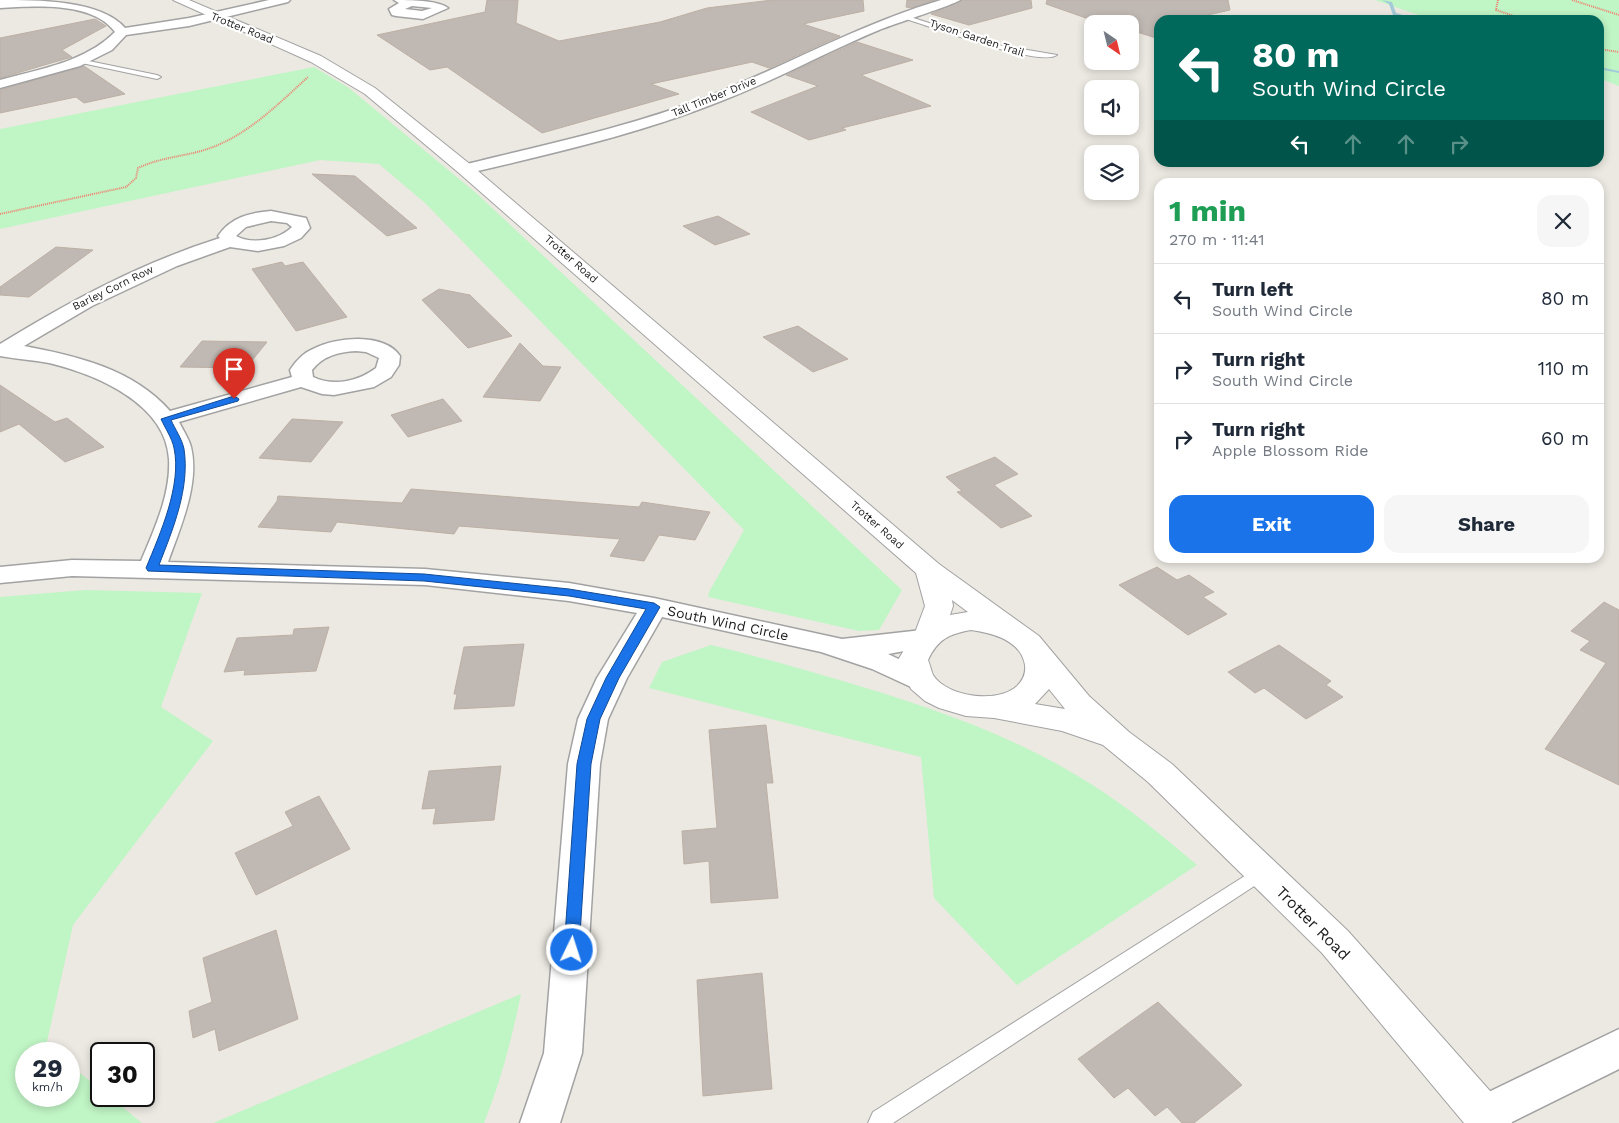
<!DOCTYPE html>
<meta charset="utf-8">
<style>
:root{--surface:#fff;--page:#f6f6f7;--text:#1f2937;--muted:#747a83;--line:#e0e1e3;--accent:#1a73e8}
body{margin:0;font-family:"Work Sans",sans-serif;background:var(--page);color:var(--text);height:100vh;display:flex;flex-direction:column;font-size:19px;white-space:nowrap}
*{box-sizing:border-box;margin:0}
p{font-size:16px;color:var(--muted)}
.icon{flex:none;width:28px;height:28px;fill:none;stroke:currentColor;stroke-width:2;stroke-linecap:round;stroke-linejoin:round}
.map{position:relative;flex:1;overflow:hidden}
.drawer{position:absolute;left:1154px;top:178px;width:450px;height:385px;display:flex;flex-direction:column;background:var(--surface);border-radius:15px;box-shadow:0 2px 8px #0003}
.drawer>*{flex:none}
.banner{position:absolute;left:1154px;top:15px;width:450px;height:152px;border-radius:15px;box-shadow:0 2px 8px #0003;background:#00695c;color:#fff;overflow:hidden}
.needle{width:32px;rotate:145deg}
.tools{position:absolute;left:1084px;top:15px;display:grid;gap:10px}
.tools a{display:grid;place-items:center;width:55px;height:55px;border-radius:10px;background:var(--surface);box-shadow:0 2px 8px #0003;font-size:25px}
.speed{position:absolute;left:15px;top:1042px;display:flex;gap:10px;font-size:25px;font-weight:700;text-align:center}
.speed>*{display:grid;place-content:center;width:65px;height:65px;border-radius:50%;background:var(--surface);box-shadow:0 2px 8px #0003;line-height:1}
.speed small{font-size:12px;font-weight:400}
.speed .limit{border:2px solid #111;border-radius:8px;background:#fff;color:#111}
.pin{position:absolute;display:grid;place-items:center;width:42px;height:42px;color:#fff;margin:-51px -21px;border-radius:50% 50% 50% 0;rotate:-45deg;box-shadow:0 0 5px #0007}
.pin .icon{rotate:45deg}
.me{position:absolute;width:55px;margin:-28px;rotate:4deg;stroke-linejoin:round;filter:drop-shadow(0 0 4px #0008)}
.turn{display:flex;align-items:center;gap:18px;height:105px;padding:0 15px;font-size:22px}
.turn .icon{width:65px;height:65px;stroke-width:2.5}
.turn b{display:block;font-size:35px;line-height:42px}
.lanes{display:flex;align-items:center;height:48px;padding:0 15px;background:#0003;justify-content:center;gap:25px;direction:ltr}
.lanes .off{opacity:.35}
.round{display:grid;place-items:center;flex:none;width:52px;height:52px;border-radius:15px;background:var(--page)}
.head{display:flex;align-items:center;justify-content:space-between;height:85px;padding:0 15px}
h1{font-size:30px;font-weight:700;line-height:38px;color:#1e9e55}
.cta{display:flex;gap:10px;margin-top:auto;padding:10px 15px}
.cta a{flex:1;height:58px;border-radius:15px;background:var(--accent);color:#fff;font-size:20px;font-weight:700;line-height:58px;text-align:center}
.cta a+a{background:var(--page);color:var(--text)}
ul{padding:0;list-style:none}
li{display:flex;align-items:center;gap:15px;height:70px;padding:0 15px;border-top:1px solid var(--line)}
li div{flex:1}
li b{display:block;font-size:19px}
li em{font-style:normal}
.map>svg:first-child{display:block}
.park{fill:#c0f5c5}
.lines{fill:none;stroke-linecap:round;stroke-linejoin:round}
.stream{fill:#a4cbd8;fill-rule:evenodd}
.building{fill:#c0b8b2;stroke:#bdb0a5}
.service-casing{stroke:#a2a2a2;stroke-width:2}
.minor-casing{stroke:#a2a2a2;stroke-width:3}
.tertiary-casing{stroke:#a2a2a2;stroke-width:2}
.path{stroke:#f07f6f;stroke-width:2;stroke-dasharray:1 1;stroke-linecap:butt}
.service{fill:#fff;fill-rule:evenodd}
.minor{fill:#fff;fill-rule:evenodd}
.tertiary{fill:#fff;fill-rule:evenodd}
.route{fill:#1a73e8;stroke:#114b97}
.labels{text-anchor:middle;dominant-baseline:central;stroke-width:4.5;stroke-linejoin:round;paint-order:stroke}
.far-street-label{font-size:11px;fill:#1b1b1b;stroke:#fff}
.street-label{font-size:14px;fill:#1b1b1b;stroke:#fff}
.near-street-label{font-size:16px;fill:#1b1b1b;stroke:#fff}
</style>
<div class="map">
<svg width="1619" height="1123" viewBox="0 0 1619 1123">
<rect width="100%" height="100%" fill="#ece9e2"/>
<path class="park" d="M1375,0h244v86l-20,-8v-58h-166z
M314,67l35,21 126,104 427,398 -23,40 -20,1 -151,-34 1,-5 35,-62 -319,-327 -46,-39 -59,-4 -320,69v-100z
M85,590l117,3 -41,114 52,34 -140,184 -27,121 10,8h-30v42h43v-32l32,26v6h8l33,27h-142v-526z
M711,645c42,10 83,22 125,34 89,26 176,55 255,105 38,24 72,52 106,81l-180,120 -83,-87 -13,-141 -272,-69 13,-26z
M521,994c-9,44 -20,87 -37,129h-271z"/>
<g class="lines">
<path class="stream" d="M1382,0l10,2 4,11 23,7h-7l-19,-5 -4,-11z
M1599,67l20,4v2l-20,-4z"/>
</g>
<path class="building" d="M487,0h31l-2,23 43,18 101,-19 47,-14 65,-8h91l1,11 -61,13 37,12 -71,32 -17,-6 -101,22 28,10 -137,39 -95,-66 -17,3 -53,-35 108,-23z
M907,0h28l-24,8 -5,-1z
M962,0h69l1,8 -63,17 -38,-11z
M1047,0h181l2,10 -44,10h-27v19l-22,-7 -7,1v-9h-27l-57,-20z
M95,19l11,7 -44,24 10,7 -72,21v-40z
M857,42l56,18 -52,15 70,31 -89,22 4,2 -37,10 -58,-28 67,-26 -32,-11z
M84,66l41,28 -41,9 -8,-6 -76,16v-23z
M312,174l43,2 62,52 -30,8z
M718,216l32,18 -35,11 -32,-19z
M56,247l37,3 -64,47 -29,-2v-8z
M282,262l3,4 18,-4 44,55 -51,14 -44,-62z
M439,289l31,6 42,41 -44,12 -46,-48z
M798,326l50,33 -35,13 -50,-35z
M202,341l65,1 -21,26 -66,-1z
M520,343l23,23 18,1 -21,34 -57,-4z
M0,385l55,37 12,-4 37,29 -39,15 -46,-38 -19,8z
M443,399l19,22 -54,16 -17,-22z
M292,419l51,3 -32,40 -52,-4z
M995,457l23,17 -24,11 38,31 -31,12 -44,-36 5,-1 -16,-14z
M411,489l228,18 3,-5 68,10 -15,28 -36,-5 -15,26 -34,-5 10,-17 -161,-13 -5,8 -117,-12 -6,10 -73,-5 19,-26 1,-5 124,7z
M1157,567l20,13 12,-5 25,17 -11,5 24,17 -39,21 -69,-50z
M1604,602l15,8v175l-74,-36 61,-86 -26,-13 10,-9 -19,-10z
M329,627l-13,44 -72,4 1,-5 -21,2 13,-34 56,-3 1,-6z
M524,644l-10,62 -60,3 3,-15h-3l10,-47z
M1279,645l52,36 -5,4 17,12 -37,22 -42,-31 -9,5 -27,-21z
M766,725l7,58h-7l12,115 -67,5 -2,-42 -25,3 -2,-33 35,-3 -8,-98z
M501,766l-7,54 -61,4 3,-16 -14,1 7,-38z
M319,796l31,53 -94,46 -21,-42 58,-27 -8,-14z
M276,930l22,89 -79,32 -4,-22 -22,9 -4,-27 23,-9 -9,-44z
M762,973l10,116 -69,7 -6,-116z
M1158,1002l84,83 -48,38h-12l-15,-16 -12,9 -27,-28 -14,10 -36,-39z"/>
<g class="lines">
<g class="service-casing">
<path id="service" d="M901,14l97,31 59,10c-19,13 -131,-31 -158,-38z
M79,59l78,16 4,2 -4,2 -80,-17z
M1262,865l6,2 3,5 -3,5 -375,246h-25l5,-11z"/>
</g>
<g class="minor-casing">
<path id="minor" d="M0,0c37,0 101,0 125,28l64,-10 80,-18h21l-2,2 -99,24 -63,9 -14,15 -32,16 -80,22v-8c40,-11 85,-18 115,-48 -22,-31 -82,-26 -115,-24z
M394,0c16,0 43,0 54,8l-25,11 -27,-3 -4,-1 -3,-6 10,-6zM412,6l20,2 -10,3 -17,-2z
M941,0h19c-4,4 -69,25 -81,30 -55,23 -107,52 -163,73 -81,32 -166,51 -251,71l-8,-5 2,-3c84,-21 168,-38 248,-69 79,-31 153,-73 234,-97z
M271,211l35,7 4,10 -9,10 -17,8 -26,5 -28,-4 -53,19 -85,40 -68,40c53,10 109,23 146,65l122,-34 -2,-7c6,-9 13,-17 23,-21 22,-12 71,-17 87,7l-1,9 -8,12 -17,10 -40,8 -12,-1 -21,-7 -122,35c4,8 10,17 12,25 9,37 -11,81 -23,115l257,7 144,14 85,15 188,41 80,-9 10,2 4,7 -4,7 -44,8 44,21 5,7 -5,7 -10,3 -50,-23 -51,-17 -159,-35 -35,61 -19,41 -8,45 -18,289 -22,70h-40l24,-70 24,-289 10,-45 19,-41 40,-65 -68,-12 -144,-16 -353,-9 -72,7v-16l72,-7 69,1c13,-31 30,-67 28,-102 -3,-56 -74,-85 -120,-96 -16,-3 -33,-4 -49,-7v-12c70,-43 141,-81 220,-106l-2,-2c13,-19 31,-23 53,-25zM271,221l16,2 5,4c-13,13 -40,18 -56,9l10,-9zM356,351l10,1 13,6 -3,10c-17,13 -42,19 -63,9l-1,-7c11,-14 26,-18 44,-19z
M1619,1029v40l-109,54h-43l-3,-8 6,-14z"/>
</g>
<g class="tertiary-casing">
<path id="tertiary" d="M173,0h16l132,56 54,32 96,77 468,399 100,72 50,60 40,36 43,32 176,167 158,178 6,14h-48l-142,-170 -174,-171 -45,-37 -41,-14 -68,-13 -28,-2 -27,-8 -14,-7 -14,-12 -13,-29 18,-30 9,-24 -9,-33 -457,-400 -94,-79 -54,-32zM952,600l16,12 -18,3 3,-9zM971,630c21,3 50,10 54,35 1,9 -2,15 -8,21 -19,18 -70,11 -84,-11 -2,-5 -3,-10 -5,-15 10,-21 21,-26 43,-30zM1049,689l16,20 -30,-5z"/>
</g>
<path class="path" d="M1498,0l-2,10 30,10
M1572,0l47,15
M1599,49l20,3
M0,214l126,-27 10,-9 2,-10c21,-10 41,-11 63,-17 43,-12 75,-45 107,-74"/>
<use href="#service" class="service"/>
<use href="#minor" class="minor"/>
<use href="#tertiary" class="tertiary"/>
</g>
<path class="route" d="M234,396l5,3 -1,2 -67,19c4,9 11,19 13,29 6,39 -11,80 -25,116l265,9 145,15 85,14 6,4 -41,71 -19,41 -9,45 -12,186 -2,5 -5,2 -6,-2 -2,-5 13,-186 10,-45 19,-41 40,-69 -77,-13 -145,-15 -276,-10 -2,-3c14,-34 36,-83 28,-120 -2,-10 -9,-20 -13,-29z"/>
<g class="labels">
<g class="far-street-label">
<text transform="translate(242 28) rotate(22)">Trotter Road</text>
<text transform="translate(977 38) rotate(18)">Tyson Garden Trail</text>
<text transform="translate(714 97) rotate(-22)">Tall Timber Drive</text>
<text transform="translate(571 259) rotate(41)">Trotter Road</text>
<text transform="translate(113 288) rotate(-26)">Barley Corn Row</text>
<text transform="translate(877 525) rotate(41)">Trotter Road</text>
</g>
<g class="street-label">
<text transform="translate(728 623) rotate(12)">South Wind Circle</text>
</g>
<g class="near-street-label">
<text transform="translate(1313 923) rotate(45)">Trotter Road</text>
</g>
</g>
</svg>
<div class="tools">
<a><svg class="needle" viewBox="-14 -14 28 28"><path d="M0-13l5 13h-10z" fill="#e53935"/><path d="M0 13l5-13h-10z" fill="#747a83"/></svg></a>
<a><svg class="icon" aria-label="sound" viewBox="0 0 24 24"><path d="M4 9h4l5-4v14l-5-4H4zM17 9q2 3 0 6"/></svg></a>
<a><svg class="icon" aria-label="layers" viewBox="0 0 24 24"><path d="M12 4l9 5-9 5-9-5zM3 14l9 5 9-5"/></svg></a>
</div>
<div class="speed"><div>29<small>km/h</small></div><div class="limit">30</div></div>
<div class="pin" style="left:234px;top:399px;background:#d93025"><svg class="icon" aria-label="arrive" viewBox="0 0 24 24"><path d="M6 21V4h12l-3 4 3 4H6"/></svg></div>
<svg class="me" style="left:572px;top:950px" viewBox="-20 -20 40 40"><circle r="17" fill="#1a73e8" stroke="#fff" stroke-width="3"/><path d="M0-11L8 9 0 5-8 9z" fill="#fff"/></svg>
<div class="banner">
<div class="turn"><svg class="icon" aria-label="left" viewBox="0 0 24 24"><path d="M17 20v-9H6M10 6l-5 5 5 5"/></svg><div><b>80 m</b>South Wind Circle</div></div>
<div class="lanes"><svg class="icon" aria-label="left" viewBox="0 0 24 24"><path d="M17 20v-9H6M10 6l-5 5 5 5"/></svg><svg class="icon off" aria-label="ahead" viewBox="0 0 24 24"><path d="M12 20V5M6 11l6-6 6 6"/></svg><svg class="icon off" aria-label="ahead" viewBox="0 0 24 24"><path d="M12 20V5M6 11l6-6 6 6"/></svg><svg class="icon off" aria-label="right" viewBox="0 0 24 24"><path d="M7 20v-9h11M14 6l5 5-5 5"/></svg></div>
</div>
<section class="drawer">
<div class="head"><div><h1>1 min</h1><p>270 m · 11:41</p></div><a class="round"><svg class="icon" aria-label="close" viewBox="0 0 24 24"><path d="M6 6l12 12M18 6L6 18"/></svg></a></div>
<ul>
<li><svg class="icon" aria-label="left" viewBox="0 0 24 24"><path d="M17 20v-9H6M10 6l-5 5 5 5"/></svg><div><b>Turn left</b><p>South Wind Circle</p></div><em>80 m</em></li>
<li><svg class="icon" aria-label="right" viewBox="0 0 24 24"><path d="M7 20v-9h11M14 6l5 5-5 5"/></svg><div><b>Turn right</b><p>South Wind Circle</p></div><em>110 m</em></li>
<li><svg class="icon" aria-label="right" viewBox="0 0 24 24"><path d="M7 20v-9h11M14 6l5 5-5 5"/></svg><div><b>Turn right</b><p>Apple Blossom Ride</p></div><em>60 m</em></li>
</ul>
<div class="cta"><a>Exit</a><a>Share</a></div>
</section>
</div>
